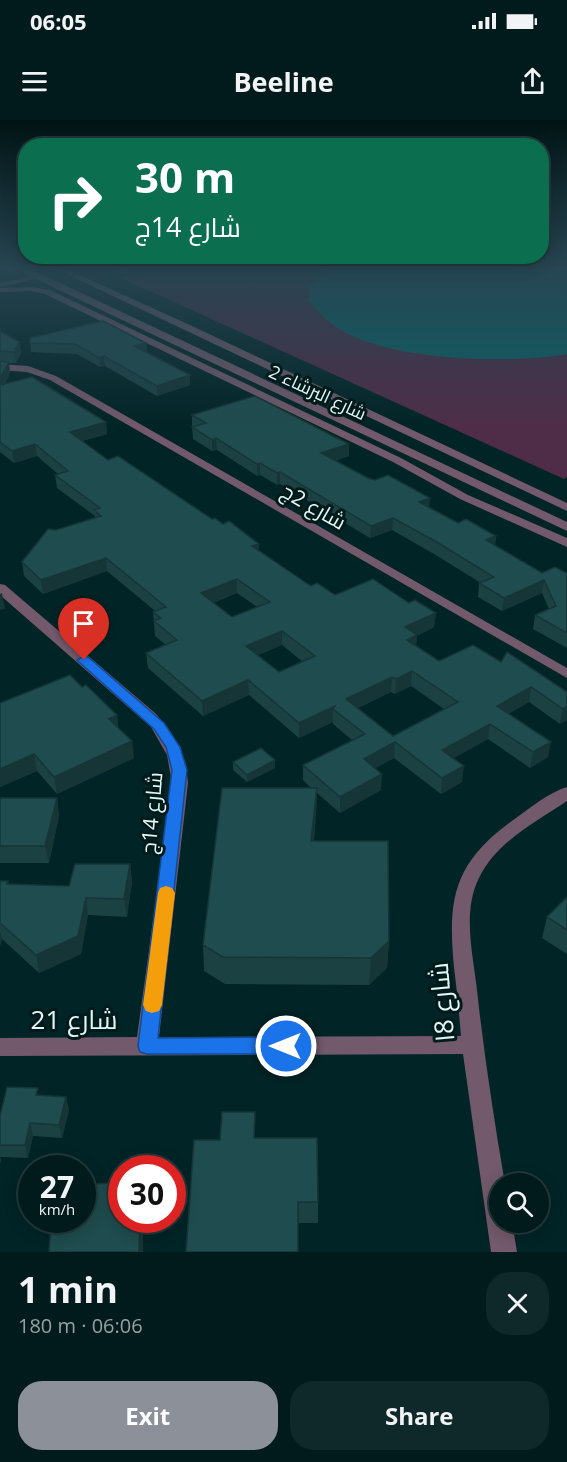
<!DOCTYPE html>
<meta charset="utf-8">
<style>
:root{--surface:#011b1c;--page:#0f2829;--text:#f1f3f6;--muted:#96a1a3;--line:#23393b;--accent:#8c9099}
body{margin:0;font-family:"Open Sans",Cairo,sans-serif;background:var(--page);color:var(--text);height:100vh;display:flex;flex-direction:column;font-size:22px;white-space:nowrap}
*{box-sizing:border-box;margin:0}
p{font-size:20px;color:var(--muted)}
.icon{flex:none;width:33px;height:33px;fill:none;stroke:currentColor;stroke-width:2;stroke-linecap:round;stroke-linejoin:round}
.map{position:relative;height:1132px;overflow:hidden}
.sheet{display:flex;flex-direction:column;background:var(--surface);flex:1}
.sheet>*{flex:none}
.top-card{position:absolute;left:18px;top:18px;width:531px;height:126px;border-radius:24px;box-shadow:0 3px 15px #0003,0 0 0 2px var(--line);background:#0b6e4f;color:#fff;overflow:hidden}
.buttons{position:absolute;left:489px;top:1053px;display:grid;gap:12px}
.buttons a{display:grid;place-items:center;width:60px;height:60px;border-radius:50%;background:var(--surface);box-shadow:0 3px 15px #0003,0 0 0 2px var(--line);font-size:30px}
.speed{position:absolute;left:18px;top:1035px;display:flex;gap:12px;font-size:30px;font-weight:700;text-align:center}
.speed>*{display:grid;place-content:center;width:78px;height:78px;border-radius:50%;background:var(--surface);box-shadow:0 3px 15px #0003,0 0 0 2px var(--line);line-height:1}
.speed small{font-size:15px;font-weight:400}
.speed .limit{border:9px solid #d22;background:#fff;color:#111}
.pin{position:absolute;display:grid;place-items:center;width:51px;height:51px;color:#fff;margin:-62px -26px;border-radius:50% 50% 50% 0;rotate:-45deg;box-shadow:0 0 6px #0007}
.pin .icon{rotate:45deg}
.me{position:absolute;width:66px;margin:-33px;rotate:270deg;stroke-linejoin:round;filter:drop-shadow(0 0 4px #0008)}
.turn{display:flex;align-items:center;gap:21px;height:126px;padding:0 18px;font-size:27px}
.turn .icon{width:78px;height:78px;stroke-width:2.5}
.turn b{display:block;font-size:42px;line-height:51px}
.round{display:grid;place-items:center;flex:none;width:63px;height:63px;border-radius:24px;background:var(--page)}
.head{display:flex;align-items:center;justify-content:space-between;height:102px;padding:0 18px}
h1{font-size:36px;font-weight:700;line-height:45px}
.action{display:flex;gap:12px;margin-top:auto;padding:12px 18px}
.action a{flex:1;height:69px;border-radius:24px;background:var(--accent);color:#fff;font-size:24px;font-weight:700;line-height:69px;text-align:center}
.action a+a{background:var(--page);color:var(--text)}
.status{display:flex;justify-content:space-between;align-items:center;height:42px;padding:0 30px;background:var(--surface);direction:ltr}
.status svg{height:16px;fill:currentColor}
header{display:flex;justify-content:space-between;align-items:center;height:78px;padding:0 18px;background:var(--surface);font-size:27px;font-weight:700}
.map>svg:first-child{display:block}
.green{fill:#4f2d48}
.water{fill:#0a6467}
.lines{fill:none;stroke-linecap:round;stroke-linejoin:round}
.service{fill:#72596b;fill-rule:evenodd}
.minor{fill:#72596b;fill-rule:evenodd}
.tertiary{fill:#72596b;fill-rule:evenodd}
.wall{fill:#1b4143;fill-rule:evenodd}
.shaded-wall{fill:#163537}
.building{fill:#1f4c4e;stroke:#163537;stroke-width:1.5;fill-rule:evenodd}
.route{fill:#1a73e8;stroke:#114b97;stroke-width:1.5}
.slow{fill:#f59e0b}
.labels{text-anchor:middle;dominant-baseline:central;stroke-width:6;stroke-linejoin:round;paint-order:stroke}
.far-street-label{font-size:18px;fill:#e1f8f9;stroke:#031a1b}
.street-label{font-size:21px;fill:#e1f8f9;stroke:#031a1b}
.near-street-label{font-size:26px;fill:#e1f8f9;stroke:#031a1b}
</style>
<div class="status"><b>06:05</b><svg viewBox="0 0 49 12"><path d="M0 12V9h3v3zM5 12V6h3v6zM10 12V3h3v9zM15 12V0h3v12zM26 1h20v11H26zM47 4h2v5h-2z"/></svg></div>
<header><svg class="icon" aria-label="menu" viewBox="0 0 24 24"><path d="M4 6h16M4 12h16M4 18h16"/></svg>Beeline<svg class="icon" aria-label="share" viewBox="0 0 24 24"><path d="M12 15V3M7 8l5-5 5 5M5 13v7h14v-7"/></svg></header>
<div class="map">
<svg width="567" height="1132" viewBox="0 0 567 1132">
<rect width="100%" height="100%" fill="#012426"/>
<path class="green" d="M156,149h411v208l-3,2 -443,-201z"/>
<path class="water" d="M331,149h236v85c-57,10 -178,7 -228,-25 -11,-7 -21,-17 -30,-28v-15l14,-13z"/>
<g class="lines">
<path class="service" d="M121,149h11l-13,5 -3,-2z"/>
<path class="minor" d="M31,167l19,3 351,168 67,37 99,43v9l-107,-48 -67,-37 -348,-168 -14,-3 -31,1v-4z
M0,244l28,2 28,10 511,292v10l-517,-298 -23,-8 -27,-2z
M0,464l5,1 150,128c19,20 31,42 33,70l-29,254 302,-1c-2,-23 -4,-46 -7,-69 -7,-71 1,-106 62,-149 15,-11 34,-26 51,-31v14c-31,21 -71,41 -88,77 -17,34 -6,76 -2,112 7,65 17,129 28,194h-5v38h12l5,30h-26l-28,-198 -463,2v-18l137,-1 35,-254 -5,-28 -16,-28 -151,-132z"/>
<path class="tertiary" d="M19,149h10l12,5 526,248v9l-531,-252 -36,8v-4l30,-7z
M56,149h10l124,56 377,178v8z"/>
</g>
<path class="wall" d="M0,211l19,11 2,11 -5,10h-7l1,10 -5,11 101,38 1,12 -25,7 26,19 151,91 52,35 24,9 74,8 27,10 -2,14 -17,9 -1,10 23,15 62,1 66,30 -7,32 -31,-22 -21,12 40,43 -18,11 -42,-29 -34,19 8,24 -21,12 -47,-36 -19,10 6,22 -41,23 -23,-20 -1,21 -2,27 75,100 -2,27 -18,17 -144,-1 -21,-13 -1,-26 108,-157 -8,-8v-15l49,-25 -19,-16v-2l-34,16 -50,-43 -46,21 -55,-48 -2,-15 20,-8 -11,-9 -2,-24 2,-1 -48,-40 -64,23 -19,-18 -2,-14 34,-32 39,-12v-2l-38,-28 -2,-13 3,-1 -21,-18 -23,7 -14,-11zM237,473l20,14 -25,10 -19,-14zM282,525l21,17 -24,10 -21,-17zM411,566l33,23 -51,27 -35,-28 33,-16 4,2z
M30,218l117,14h-1l44,23v10l-33,11 -52,-30 -5,1 -23,-13 -46,-2z
M192,295l157,29v12l-14,5 123,62 38,13 -1,10 47,27h25v75l-34,-19 2,-14 14,-6 -7,-16 -40,18 -24,-14 1,-14h2l-47,-29 -42,-24 -22,8 -90,-54 -3,1 -17,-10 -3,1 -40,-26 -5,1 -19,-12 -1,-12h1l-1,-1z
M82,567l35,28 1,13 16,30 -77,36 -20,-23 -37,16v-84z
M275,640v8l-28,14 -14,-12v-8z
M0,678h57l2,18 -10,47h-49z
M130,744l2,18 -5,35 -39,-2 -7,39 -42,19 -37,-34 -2,7v-65h8l1,4 60,1z
M567,777v57l-25,-16 5,-21z
M40,976l26,1 3,13 -7,28 -29,-2 -5,22 -28,-1 1,3 -1,4v-48z
M255,1018l63,64v21h-20l-78,-83z"/>
<path class="shaded-wall" d="M19,222l2,11 -5,10 -2,-11z
M146,223l1,9 -12,3 -1,-9z
M104,236l1,10 -5,1 -1,-9z
M9,242l1,11 -10,20v-15z
M190,255v10l-33,11v-10z
M106,302l1,12 -36,10 -1,-12z
M216,318l1,12 -5,1v-11z
M35,324l2,12 -23,7 -2,-12z
M349,324v12l-28,9v-12z
M260,343v12l-3,1v-12z
M280,352v12l-3,1v-12z
M430,378l-1,13 -10,-9z
M393,398l-1,12 -22,8 1,-12z
M496,416l-2,13 -8,-9z
M259,424v13l-7,-11z
M106,438l1,13 -64,23 -2,-14z
M237,459v14l-36,15v-15z
M544,460l-2,13 -40,18 2,-13z
M2,473l3,16 -5,1v-16z
M436,493l-2,14 -17,9 -1,14 -10,-9 -1,-14z
M282,511v14l-36,15v-14z
M412,551l-1,15 -16,8 1,-15z
M392,557l-1,15 -46,22 1,-15z
M248,560l1,15 -46,21 -1,-15z
M531,567l-2,15 -35,20 3,-16z
M335,586l-2,3v13l-34,16v-15z
M567,586v14l-7,4 3,-15z
M117,595l2,17 -10,-13z
M490,604l-2,15 -47,26 1,-15z
M132,621l2,17 -77,36 -3,-17z
M395,622l-1,16 -31,17 1,-16z
M551,622l-3,15 -18,11 3,-16z
M34,634l3,17 -37,16v-18z
M275,640v8l-28,14v-7z
M464,646l-2,16 -21,12 1,-16z
M382,654l-1,16 -41,23v-16z
M317,668l-1,26 -5,54v-27z
M57,678l2,18 -10,47 -4,-17z
M130,744l2,18 -5,35 -3,-18z
M86,778l2,17 -7,39 -42,19 -3,-18z
M0,811l2,8 -2,7z
M389,821l-2,27 -18,17 2,-27z
M66,977l3,13 -7,28 -3,-13z
M30,1003l3,13 -5,22 -3,-13z
M140,1100h3v32h-4z"/>
<path class="building" d="M103,201l43,22 -12,3 56,29 -33,11 -53,-30 -5,2 -24,-14 -45,-1v-5z
M0,211l19,11 -5,10 -14,-1z
M0,241l9,1 -9,16z
M32,257l74,45 -36,10 38,28 10,-4 94,63 3,-1 8,6 6,-3 30,23 -7,2 59,40 6,-3 18,12 38,-16 36,24 6,-3 21,13 -31,14 12,8 -10,5 32,21 34,-16 28,17 6,-10 60,40v14l-4,3 -32,-22 -34,19 54,36 -18,10 -43,-28 -48,26 22,16 -22,12 -47,-36 -31,17 18,15 -42,23 -37,-32 62,-31 -32,-25 2,-3 -36,17 -51,-43 -46,21 -56,-48 31,-13 -23,-19 7,-3 -8,-6 13,-5 -60,-49 -65,22 -19,-18 26,-33 8,1 45,-14 -7,-6 6,-2 -45,-33 13,-4 -33,-27 -23,7 -12,-9v-57zM237,459l33,23 -38,15 -31,-24zM282,511l33,25 -36,16 -33,-26zM412,551l46,31 -65,34 -47,-37 46,-22 4,2z
M255,276l94,48 -28,9 47,25 7,2 13,-5 42,23 -11,4 39,21 8,-4 30,17 -10,4 56,33 13,-6 12,6v60l-32,-18 21,-9 -12,-26 -40,18 -25,-15 15,-6 -59,-36 -42,-23 -22,8 -91,-54 -3,1 -17,-10 -3,1 -41,-26 -4,2 -20,-13 14,-4 -14,-8z
M70,555l12,12 4,-2 31,30 -8,4 23,22 -78,36 -20,-23 -34,15v-66z
M261,628l14,12 -28,15 -14,-13z
M222,668h95l-6,53h77l1,100 -18,17 -148,-1 -20,-12z
M0,678h57l-12,48h-45z
M75,744h55l-6,35 -38,-1 -8,38 -42,19 -36,-32v-42h8l-1,3 62,2z
M567,777v33l-20,-13z
M7,967l31,1 -2,7 30,2 -7,28 -29,-2 -5,22h-25v-29z
M222,992h33l-1,26h63l1,64h-20v50h-112l8,-112h26z
M122,1062v38h18l-1,32h-90l2,-32h31v-35z"/>
<linearGradient id="sky" x2="0" y2="1"><stop stop-color="#011415"/><stop offset="0.48" stop-color="#274552"/><stop offset="1" stop-color="#274552" stop-opacity="0"/></linearGradient>
<rect width="567" height="308" fill="url(#sky)"/>
<path class="route" d="M84,536l4,1 76,66 16,24 7,23 -29,268 128,-1 7,3 3,6 -3,6 -7,2h-139l-7,-2 -2,-6 34,-276 -6,-23 -12,-18 -75,-67 -2,-2z"/>
<path class="slow" d="M166,766l6,2 3,5 -13,112 -3,6 -7,2 -6,-2 -3,-6 15,-112 2,-5z"/>
<g class="labels">
<g class="far-street-label">
<text transform="translate(318 272) rotate(25)">شارع البرشاء 2</text>
</g>
<g class="street-label">
<text transform="translate(314 386) rotate(30)">شارع 2ج</text>
<text transform="translate(151 693) rotate(-85)">شارع 14ج</text>
</g>
<g class="near-street-label">
<text transform="translate(441 882) rotate(-95)">شارع 8ا</text>
<text x="74" y="899">شارع 21</text>
</g>
</g>
</svg>
<div class="buttons">
<a><svg class="icon" aria-label="search" viewBox="0 0 24 24"><circle cx="10" cy="10" r="6"/><path d="M15 15l6 6"/></svg></a>
</div>
<div class="speed"><div>27<small>km/h</small></div><div class="limit">30</div></div>
<div class="pin" style="left:84px;top:540px;background:#d93025"><svg class="icon" aria-label="arrive" viewBox="0 0 24 24"><path d="M6 21V4h12l-3 4 3 4H6"/></svg></div>
<svg class="me" style="left:286px;top:926px" viewBox="-20 -20 40 40"><circle r="17" fill="#1a73e8" stroke="#fff" stroke-width="3"/><path d="M0-11L8 9 0 5-8 9z" fill="#fff"/></svg>
<div class="top-card">
<div class="turn"><svg class="icon" aria-label="right" viewBox="0 0 24 24"><path d="M7 20v-9h11M14 6l5 5-5 5"/></svg><div><b>30 m</b>شارع 14ج</div></div>
</div>
</div>
<section class="sheet">
<div class="head"><div><h1>1 min</h1><p>180 m · 06:06</p></div><a class="round"><svg class="icon" aria-label="close" viewBox="0 0 24 24"><path d="M6 6l12 12M18 6L6 18"/></svg></a></div>
<div class="action"><a>Exit</a><a>Share</a></div>
</section>
